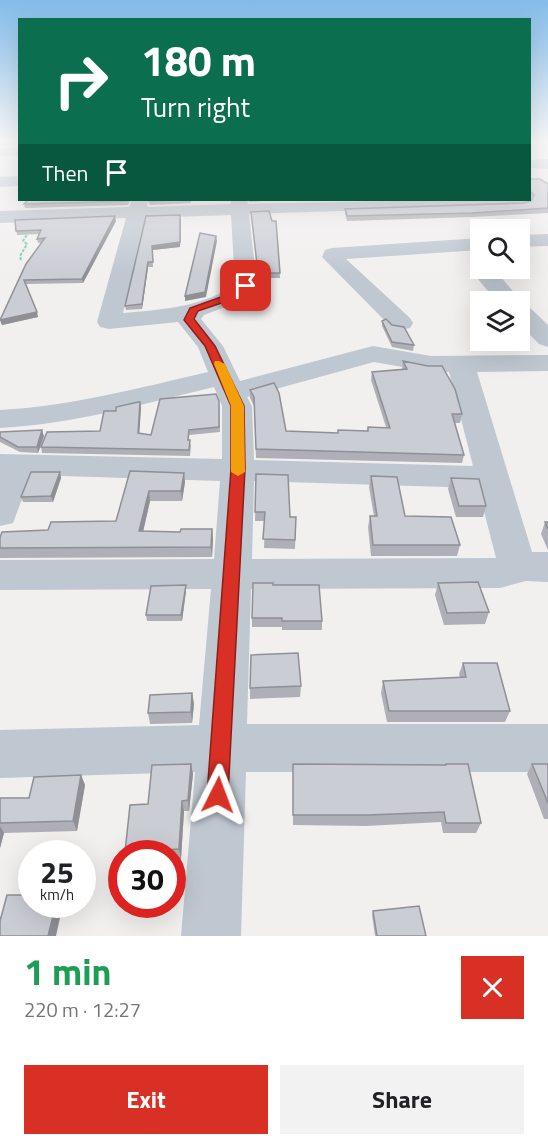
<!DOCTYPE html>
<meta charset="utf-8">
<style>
:root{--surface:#fff;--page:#f2f2f2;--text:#202124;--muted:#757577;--accent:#d93025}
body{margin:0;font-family:"Titillium Web",sans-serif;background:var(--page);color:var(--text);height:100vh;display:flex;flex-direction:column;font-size:22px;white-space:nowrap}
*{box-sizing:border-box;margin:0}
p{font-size:20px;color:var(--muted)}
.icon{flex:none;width:33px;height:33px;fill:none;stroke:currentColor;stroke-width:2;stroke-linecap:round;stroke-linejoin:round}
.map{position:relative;height:936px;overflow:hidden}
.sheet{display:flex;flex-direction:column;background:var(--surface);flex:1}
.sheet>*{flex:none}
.banner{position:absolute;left:18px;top:18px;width:513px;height:183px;border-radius:0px;box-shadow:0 6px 24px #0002;background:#0b6e4f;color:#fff;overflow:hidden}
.tools{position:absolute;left:470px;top:219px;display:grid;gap:12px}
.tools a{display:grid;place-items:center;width:60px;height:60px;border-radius:0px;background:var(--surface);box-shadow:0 6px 24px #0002;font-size:30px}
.speed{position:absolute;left:18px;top:840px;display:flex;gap:12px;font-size:30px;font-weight:700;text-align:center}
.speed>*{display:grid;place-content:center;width:78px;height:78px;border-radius:50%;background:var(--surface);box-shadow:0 6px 24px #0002;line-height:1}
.speed small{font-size:15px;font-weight:400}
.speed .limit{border:9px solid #d22;background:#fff;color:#111}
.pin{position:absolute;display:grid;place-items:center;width:51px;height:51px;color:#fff;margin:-26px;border-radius:12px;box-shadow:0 3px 9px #0006}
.me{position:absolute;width:66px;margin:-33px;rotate:3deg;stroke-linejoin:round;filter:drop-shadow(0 0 4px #0008)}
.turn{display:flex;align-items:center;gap:21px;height:126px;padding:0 24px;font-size:27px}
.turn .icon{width:78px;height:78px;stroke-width:2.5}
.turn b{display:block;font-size:42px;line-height:51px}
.then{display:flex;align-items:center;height:57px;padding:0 24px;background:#0003;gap:12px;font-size:22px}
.round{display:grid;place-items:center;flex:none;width:63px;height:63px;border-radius:0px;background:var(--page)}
.summary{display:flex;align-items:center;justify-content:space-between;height:102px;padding:0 24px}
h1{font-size:36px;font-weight:700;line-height:45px;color:#1e9e55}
.primary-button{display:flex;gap:12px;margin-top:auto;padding:12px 24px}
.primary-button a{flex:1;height:69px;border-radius:0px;background:var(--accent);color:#fff;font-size:24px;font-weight:700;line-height:69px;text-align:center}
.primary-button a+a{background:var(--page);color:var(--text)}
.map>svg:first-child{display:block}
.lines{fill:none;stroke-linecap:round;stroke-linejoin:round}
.path{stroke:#75ceaf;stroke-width:2;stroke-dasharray:3 1.5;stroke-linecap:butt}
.minor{fill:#bfc7d1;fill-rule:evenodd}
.wall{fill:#afb0b7}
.shaded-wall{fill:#8e9095}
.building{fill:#cbcdd5;stroke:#8e9095;stroke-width:1.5}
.route{fill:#d93025;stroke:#8d1f18;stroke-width:1.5}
.slow{fill:#f59e0b}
</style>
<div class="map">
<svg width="548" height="936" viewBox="0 0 548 936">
<rect width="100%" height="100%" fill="#f2efef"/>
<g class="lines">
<path class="path" d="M21,260l-1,-4 7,-12 -4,-3 5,-8"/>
<path class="minor" d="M20,147v8l-20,1v-8z
M548,159v10l-18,-1v-8z
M20,176v10l-20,1v-10z
M530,198l1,2 -3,4 -6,1 -273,9 8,72 -14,14 -39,15 -3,4 22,27 17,35 133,-35 58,10 117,-1v16l-71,1 55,180h16v30l-22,-1 -26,7 -249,1 -4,135h301v48h-302l-5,164h-60l14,-164 -195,6v-48l199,-5 12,-136 -211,1v-30l214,-1 6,-78 -189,-6 -18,48 -13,3v-72l222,5v-53l-8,-19c-71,17 -141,37 -214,41v-18c71,-4 139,-22 208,-38l-10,-25 -20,-25 -69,7 -9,-2 -3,-5 29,-104 -126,5v-12l129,-4 3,-7h16l-1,7 84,-3v-4h16l1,4zM231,215l4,69c-30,23 -76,26 -112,29l22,-95zM374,362l57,10h18l24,94 -219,-6 -2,-54 -5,-9zM254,481l224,7 18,70 -244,1z
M548,234v12l-29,1v-12z
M480,238v12l-134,9 64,59 3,5 -3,5 -9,2 -9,-2 -70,-71 3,-7 7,-2z
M480,262v6h13l25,29 3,6 6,2 21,20v22l-9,-3 -20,-20v-22h-22l-24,-29 -3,-5 3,-5z"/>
</g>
<path class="wall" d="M0,142h20v3l-20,1z
M530,179l18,5v29l-76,4 -125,4 -2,-8v-4l178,-6 8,-2 1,-3 -2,-2z
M131,200l-3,5 -103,3 -1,-4z
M148,200h51h-8v3l-41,2z
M248,200h16v1l-14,1z
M146,216l35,3 -1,28 -28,3 1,17h-5l-6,42 -16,1 -1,-4z
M252,216l20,5h4l4,57h-22z
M15,220l101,1 -33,62 -57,1 12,33 -36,8 -2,-5 42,-77h-4l-1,-4 2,-5 -22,1z
M382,321l32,24 -1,6 -21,-4 -10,-21z
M403,361l59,53 -2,9h-5l9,32 -2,8 -206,-5 -2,-52 -4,-8v-8l36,41 52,2 29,-2 1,-4h18l-15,-47 1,-8 30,-3z
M219,401l1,31 -31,3v5l2,6 -1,10 -148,-3 -1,-6 59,-16 16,-20 24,-9 1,6 -2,25 12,2z
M0,432l44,4 -6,17 -18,-1 -20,-10z
M130,471l54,2 1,9 -3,19h-32l-7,30 37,1 32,-3 1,10 -1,18 -212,1v-21l116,-16z
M60,472l1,6 -8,24h-30l-2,-5z
M256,474l34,43h6l-1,32 -31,-1 1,-27h-10z
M371,476l34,40 55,29 -3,11h-86l-3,-29 2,-11h4l-5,-29z
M451,478l35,28 -3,11h-27l-8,-28z
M545,522h3v28l-7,-16z
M438,583l51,29 -4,12 -41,1 -9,-30z
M273,585l49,36v9h-40v-3h-30v-9z
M186,591l-4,30h-35l-1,-6z
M463,663l47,48 -5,11h-118l-6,-29 2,-12 77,-4 -1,-3z
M301,686l-1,11 -50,2v-11z
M192,693l2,11 -2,19 -42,1 -2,-11z
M191,764l2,10 -4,37h-5l-3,48h-9v-5h-47v-2l23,-48z
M293,764l152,1 1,-1 35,59 -5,10h-33l-2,-11 -75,4 -73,-1z
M532,764h16v55h-4l-17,-45z
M81,775l4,10 -8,46 -73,2 -4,15v-50h29z
M373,911l53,25h-51l-3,-21z"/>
<path class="shaded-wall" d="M115,216l1,5 -33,62 -1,-4z
M181,219l-1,28 -28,3 1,17 -1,-21z
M216,236l1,5 -11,56 -21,4v-5z
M148,262v5l-6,42v-5z
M37,312l1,5 -36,8 -2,-5z
M140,402l1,6 -2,31 -1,-6z
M42,430l2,6 -6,17 -1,-6z
M60,472l1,6 -8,24 -2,-6z
M184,473l1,9 -3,19 -1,-10z
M149,491l1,10 -9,40 -2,-10z
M212,529l1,10 -1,18 -1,-10z
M186,585v6l-4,30 -1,-6z
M192,693l2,11 -2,19 -1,-11z
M191,764l2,10 -4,37 -1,-11z
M81,775l4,10 -8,46 -4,-10z
M182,801l2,10 -3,48 -2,-10z
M0,826l4,7 -4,15z
M56,904h7l-7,32h-8z"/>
<path class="building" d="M530,179h10l8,5v24l-76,5 -125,3 -2,-7 178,-6 8,-2 3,-6 -3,-3h-1z
M28,200h100l-1,1 -103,3z
M149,200h31l-31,1z
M269,211l3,10h4l4,52h-22l-7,-61z
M180,215v27l-28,4 1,16h-5l-6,42 -17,2 21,-90z
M115,216l-33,63 -58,1 13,32 -37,8 26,-56 19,-26 -8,1 4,-9 -25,1 -1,-11z
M200,233l16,3 -11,56 -20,4z
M386,319l6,6 12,2 10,18 -22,-3 -10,-21z
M403,361l25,5h14l13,23 7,25h-10l12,41 -208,-6 -2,-52 -4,-7 24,-7 5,10 7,38 52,2v-3l30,1v-4l22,1 -18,-56 35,-3z
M216,394l3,7v26l-30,3 -1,10h2l-1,10 -148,-3 6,-15 53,-1 4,-20h12v-4l22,-5h2l-2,31 13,2 9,-36z
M42,430l-5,17h-19l-18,-10v-5z
M130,471l54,2 -3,18h-32l-10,40 41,1 1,-3h31l-1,18 -211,1v-11l2,-5 46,-2 3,-8 65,-1z
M31,472h29l-9,24 -30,1z
M256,474l32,1 2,42h6l-1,23 -32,-1 2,-27h-10z
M371,476l26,1 8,39 46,1 9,28h-87l-3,-29h7z
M451,478l28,1 7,27h-27z
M545,522h3v7z
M478,582l11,30 -42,1 -9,-30z
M253,583h20v2h46l3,36h-40v-3h-30z
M186,585l-5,30h-35l5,-29z
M298,653l3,33 -51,2 1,-33z
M463,663h34l13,48h-121l-6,-30 83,-4z
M192,693l-1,19 -43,1 2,-18z
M191,764l-3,36 -6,1 -3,48 -54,3 5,-47 18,-1 4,-39z
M293,764l153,1v-1h22l13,59h-35l-2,-11 -76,3h-75z
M532,764h16v39z
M81,775l-8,46 -73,2v-25h29l5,-21z
M7,895h25v9h24l-8,32h-48v-15z
M419,906l7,30h-49l-4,-25z"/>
<linearGradient id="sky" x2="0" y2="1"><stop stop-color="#82bcea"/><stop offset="0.52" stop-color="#f9f8f8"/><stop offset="1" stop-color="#f9f8f8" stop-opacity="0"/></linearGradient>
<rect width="548" height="273" fill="url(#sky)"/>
<path class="route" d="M246,283l4,3 -11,11 -41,14 -4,8 21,27 29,60 1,63 -17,326 -3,7 -7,3 -8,-3 -3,-7 24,-326v-63l-26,-60 -21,-26 6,-12 42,-15z"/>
<path class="slow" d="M215,361h4l6,3 19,42 1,66 -7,4 -7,-4v-66l-17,-42z"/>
</svg>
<div class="tools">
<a><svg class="icon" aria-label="search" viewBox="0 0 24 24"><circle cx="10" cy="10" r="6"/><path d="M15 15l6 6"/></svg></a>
<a><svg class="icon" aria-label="layers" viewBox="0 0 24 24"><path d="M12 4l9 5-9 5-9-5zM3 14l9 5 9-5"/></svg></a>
</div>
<div class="speed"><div>25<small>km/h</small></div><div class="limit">30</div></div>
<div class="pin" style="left:246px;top:286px;background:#d93025"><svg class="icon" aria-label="arrive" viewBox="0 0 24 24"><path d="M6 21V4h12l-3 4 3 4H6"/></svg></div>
<svg class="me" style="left:218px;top:795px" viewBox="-20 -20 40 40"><path d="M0-17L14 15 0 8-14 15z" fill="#d93025" stroke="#fff" stroke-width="4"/></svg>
<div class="banner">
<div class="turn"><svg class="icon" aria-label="right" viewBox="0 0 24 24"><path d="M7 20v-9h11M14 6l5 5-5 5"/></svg><div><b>180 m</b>Turn right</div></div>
<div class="then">Then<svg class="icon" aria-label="arrive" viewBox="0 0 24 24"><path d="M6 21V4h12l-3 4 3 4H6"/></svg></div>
</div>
</div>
<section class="sheet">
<div class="summary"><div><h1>1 min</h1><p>220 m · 12:27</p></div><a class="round" style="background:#d93025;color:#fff"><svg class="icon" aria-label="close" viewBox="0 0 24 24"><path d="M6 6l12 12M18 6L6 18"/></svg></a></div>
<div class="primary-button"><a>Exit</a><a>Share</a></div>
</section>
